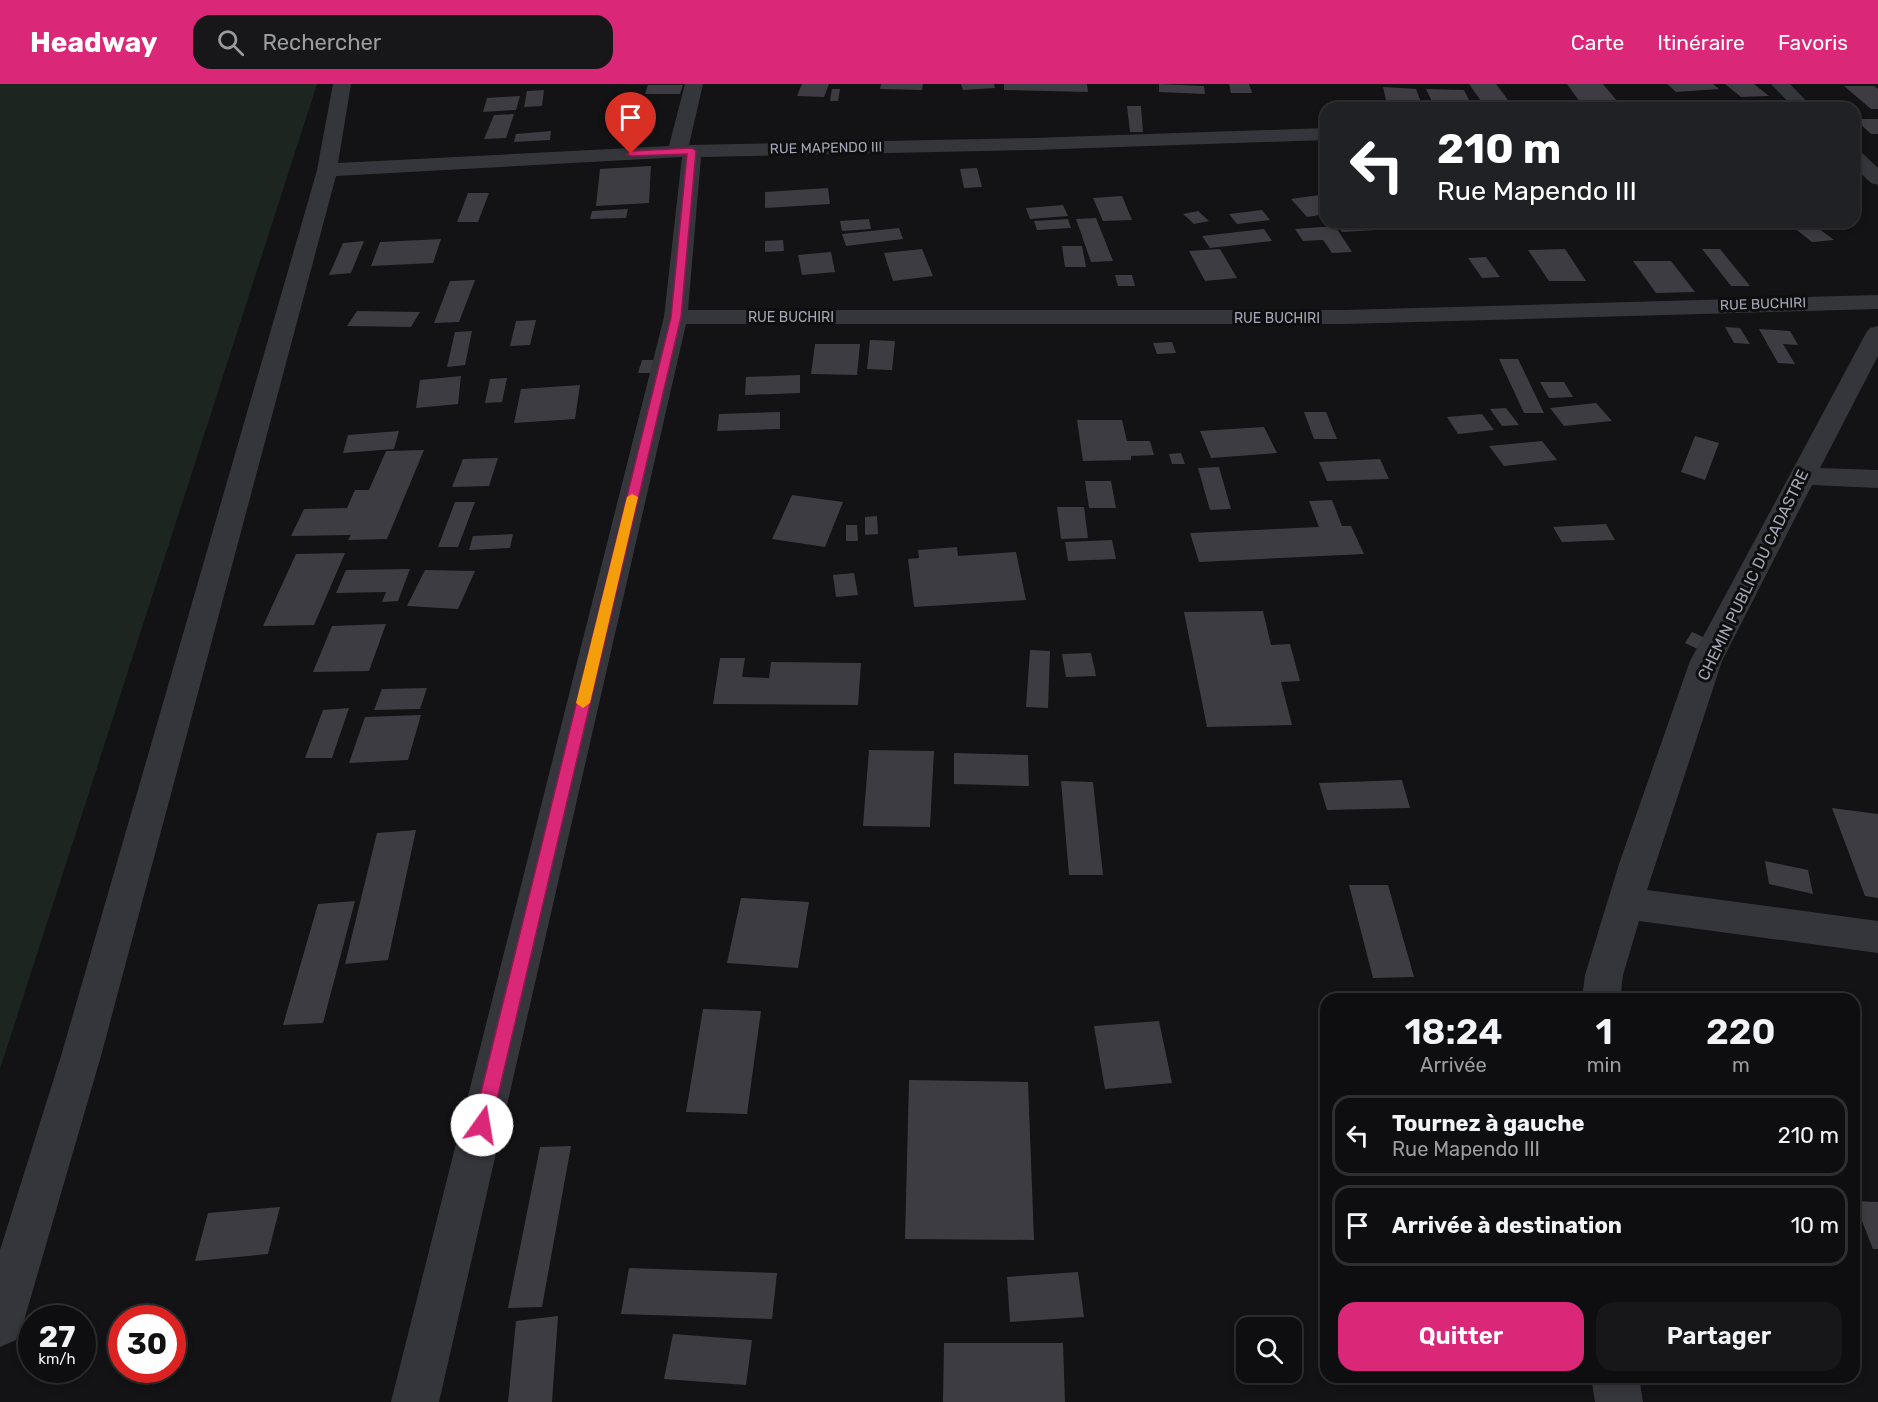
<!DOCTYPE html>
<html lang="fr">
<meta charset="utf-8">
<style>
:root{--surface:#0e0e10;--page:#171719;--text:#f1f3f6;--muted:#9b9c9f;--line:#2e2e30;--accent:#db2777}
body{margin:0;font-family:Rubik,sans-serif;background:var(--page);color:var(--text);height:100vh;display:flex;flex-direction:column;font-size:22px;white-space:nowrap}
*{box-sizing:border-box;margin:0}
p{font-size:20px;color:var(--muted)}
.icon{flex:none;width:33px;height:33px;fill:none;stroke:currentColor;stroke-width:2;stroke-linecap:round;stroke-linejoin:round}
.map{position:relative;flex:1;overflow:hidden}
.side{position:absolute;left:1320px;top:909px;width:540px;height:390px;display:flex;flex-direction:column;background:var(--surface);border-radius:18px;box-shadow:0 3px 9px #0003,0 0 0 2px var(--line)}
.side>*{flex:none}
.hud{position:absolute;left:1320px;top:18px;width:540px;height:126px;border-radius:18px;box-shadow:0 3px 9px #0003,0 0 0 2px var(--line);background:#202124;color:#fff;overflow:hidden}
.buttons{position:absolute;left:1236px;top:1233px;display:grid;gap:12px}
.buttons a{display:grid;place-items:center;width:66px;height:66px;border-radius:12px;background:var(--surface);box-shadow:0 3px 9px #0003,0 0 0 2px var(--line);font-size:30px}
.speed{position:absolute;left:18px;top:1221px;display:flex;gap:12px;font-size:30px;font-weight:700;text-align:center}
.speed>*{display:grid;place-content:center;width:78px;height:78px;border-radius:50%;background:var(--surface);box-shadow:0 3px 9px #0003,0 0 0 2px var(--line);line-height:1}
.speed small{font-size:15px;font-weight:400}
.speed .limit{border:9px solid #d22;background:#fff;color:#111}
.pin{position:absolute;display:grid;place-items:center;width:51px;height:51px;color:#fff;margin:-62px -26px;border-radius:50% 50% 50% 0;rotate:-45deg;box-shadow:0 0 6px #0007}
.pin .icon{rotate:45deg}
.me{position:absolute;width:66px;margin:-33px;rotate:13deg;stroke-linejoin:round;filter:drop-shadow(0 0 4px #0008)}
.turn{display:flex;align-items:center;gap:21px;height:126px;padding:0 18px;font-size:27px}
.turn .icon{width:78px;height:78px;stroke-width:2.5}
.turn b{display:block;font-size:42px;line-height:51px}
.eta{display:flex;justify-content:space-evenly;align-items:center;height:102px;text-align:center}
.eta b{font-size:36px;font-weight:600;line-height:42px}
.action{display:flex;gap:12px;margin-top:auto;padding:12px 18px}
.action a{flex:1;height:69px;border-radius:18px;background:var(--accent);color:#fff;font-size:24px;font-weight:600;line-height:69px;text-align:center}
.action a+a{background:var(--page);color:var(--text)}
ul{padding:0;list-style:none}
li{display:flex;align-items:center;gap:18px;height:81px;margin:0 12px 9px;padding:0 6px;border:3px solid var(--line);border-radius:18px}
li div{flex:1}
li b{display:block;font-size:22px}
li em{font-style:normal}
header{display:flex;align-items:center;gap:36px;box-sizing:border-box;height:84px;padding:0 30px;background:var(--accent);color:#fff}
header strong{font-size:28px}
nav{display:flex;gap:33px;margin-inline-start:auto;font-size:21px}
.search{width:420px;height:54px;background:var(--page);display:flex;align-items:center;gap:15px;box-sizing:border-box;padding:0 21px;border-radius:18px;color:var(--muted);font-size:22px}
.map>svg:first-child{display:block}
.green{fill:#1c251f}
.building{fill:#3c3c42}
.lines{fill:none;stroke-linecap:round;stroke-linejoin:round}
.street{fill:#35353c;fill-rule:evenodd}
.route{fill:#db2777;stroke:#8e194d;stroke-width:1.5}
.slow{fill:#f59e0b}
.labels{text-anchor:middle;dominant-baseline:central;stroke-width:6;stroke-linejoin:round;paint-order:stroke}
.far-street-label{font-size:14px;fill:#a3a6b6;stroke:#0e0e0f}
.street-label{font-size:16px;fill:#a3a6b6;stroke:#0e0e0f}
</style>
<header>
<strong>Headway</strong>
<div class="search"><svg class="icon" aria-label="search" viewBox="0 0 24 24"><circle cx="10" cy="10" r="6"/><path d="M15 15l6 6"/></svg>Rechercher</div>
<nav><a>Carte</a><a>Itinéraire</a><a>Favoris</a></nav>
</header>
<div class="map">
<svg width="1878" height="1318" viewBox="0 0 1878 1318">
<rect width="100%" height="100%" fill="#131315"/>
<path class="green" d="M0,0h317l-317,985z"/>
<path class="building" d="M802,0h27l-5,13 -27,-1z
M881,0h42l-1,6 -42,-1z
M961,0h33l1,4 -32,2z
M1004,0h83l1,8 -84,-2z
M1159,0l45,2 1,8 -46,-2z
M1229,0h20l3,9h-21z
M1469,0h27l18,24h-28z
M1567,0h36l15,18h-38z
M1667,0h46l6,5 -43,3z
M1725,0h29l15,12 -28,1z
M648,1h35l-3,9h-35z
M1844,2h30l4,3v20h-7z
M1383,3l33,2 5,13 -35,-2z
M832,5h8l-2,12h-8z
M1426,5l38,1 9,18h-38z
M544,6l-2,16 -18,1 3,-16z
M520,12l-4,14 -33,2 4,-14z
M1127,22h14l2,26h-13z
M1709,22h37l2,2h-39z
M514,30l-8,24 -22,1 10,-24z
M1855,35h23v15h-7z
M551,47l-1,9 -36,2 2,-8z
M651,82l-2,37 -53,3 4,-37z
M977,84l5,19 -18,1 -4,-19z
M828,104l2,16 -65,4v-16z
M468,109h21l-11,29h-21z
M1326,110v20l-19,3 -16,-18z
M1122,112l10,24 -29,1 -10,-23z
M1063,121l5,11 -38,3 -4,-11z
M628,125l-2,9 -36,1 2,-8z
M1262,126l8,10 -33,4 -8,-10z
M1198,127l11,10 -15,3 -11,-10z
M1096,134l17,43 -22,1 -15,-43z
M869,135l2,10 -29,2 -2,-10z
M1068,135l3,9 -34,2 -3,-9z
M1373,138l4,8 -35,2 -5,-8z
M1810,138l24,18 -22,2 -24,-19z
M1335,142l17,26 -20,1 -9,-13 -20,1 -8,-12z
M899,144l4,11 -57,7 -4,-12z
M1264,145l8,12 -62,7 -8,-12z
M441,155l-8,24 -62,3 9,-24z
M783,156l1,11 -19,1v-11z
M364,157l-13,32 -22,2 14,-32z
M1062,162h20l4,21h-21z
M922,165l11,27 -40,5 -9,-28z
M1220,165l17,29 -32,3 -16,-30z
M1565,165l21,32h-37l-21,-31z
M1702,165h18l30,37h-19z
M831,168l4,20 -33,3 -4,-20z
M1486,173l14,20 -18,1 -14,-20z
M1633,177h38l24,31 -39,1z
M1115,191h17l3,11h-17z
M475,196l-16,42 -25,1 16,-42z
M357,227l63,1 -9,15 -64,-1z
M536,236l-6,25 -20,1 6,-25z
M1725,243l15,1 10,16 -16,-1z
M1759,245l31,2 8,14 -15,-1 12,20 -17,-1z
M472,247l-7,34 -18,2 8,-35z
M870,256l25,1 -3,29 -25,-1z
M1172,258l4,11 -19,1 -4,-11z
M815,260h45l-3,31 -46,-1z
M1499,275h19l26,54h-20z
M642,276h14l-3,13h-15z
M800,291v18l-55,2 1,-18z
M461,292l-3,28 -42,4 4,-28z
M507,294l-5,24 -17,1 5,-24z
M1540,298h24l9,15 -24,1z
M580,301l-5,34 -61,4 7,-34z
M1596,319l16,18 -48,5 -14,-18z
M1506,324l13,17 -17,1 -12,-17z
M780,328v17l-63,2 2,-17z
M1304,328h22l11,27h-23z
M1482,330l12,16 -36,4 -11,-17z
M1077,336h45l5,21h23l4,14 -23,1v4l-48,1z
M1264,343l13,26 -66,5 -11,-27z
M399,347l-5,18 -51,4 5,-18z
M1695,352l24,7 -14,37 -24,-8z
M1542,357l15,19 -53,6 -15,-20z
M424,366l-37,89 -39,1 3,-5 -60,1 13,-27 43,-1 8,-18h14l17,-39z
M1181,369l4,11h-13l-3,-10z
M498,374l-9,28 -37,1 11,-28z
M1380,375l9,20 -62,2 -8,-19z
M1219,383l12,42 -21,1 -12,-42z
M1085,397h26l5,27h-27z
M792,411l51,7 -18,45 -53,-8z
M1332,416l10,26h9l13,28 -165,8 -9,-29 129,-6 -10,-26z
M455,418h20l-17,45h-20z
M1057,423h27l4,31 -27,1z
M877,432l1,18 -13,1v-18z
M1606,440l9,16 -53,2 -9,-15z
M846,441h11l1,16h-12z
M513,450l-3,14 -41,2 4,-14z
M1112,456l4,19 -48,2 -3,-19z
M957,463l1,9 58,-4 10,48 -112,7 -6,-48 11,-1 -1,-8z
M345,469l-31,72 -51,1 33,-72z
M410,485l-12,32 -16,1 4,-10 -50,1 10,-23z
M425,486l50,1 -17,38 -51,-3z
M854,489l4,22 -22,2 -3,-22z
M1263,527l8,34 19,-1 10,37 -19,1 11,43 -85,2 -23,-115z
M386,540l-17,47 -56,1 19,-46z
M1692,548l20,9 -8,11 -19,-9z
M1030,566l20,1 -2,57 -22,-1z
M1091,569l5,23 -30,1 -4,-23z
M720,574h25l-3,19 27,1 2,-16 90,1 -3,42 -145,-1z
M427,604l-7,21 -46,1 8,-21z
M349,624l-17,50h-27l18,-48z
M421,631l-13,45 -59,3 16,-46z
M869,666l65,1 -4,76 -67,-1z
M954,669l74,2 1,31 -75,-2z
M1402,696l8,28 -83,2 -8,-27z
M1061,697l32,1 10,93h-34z
M1832,724l46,6v84l-13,-2z
M416,746l-28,130 -43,4 32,-131z
M1765,777l43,9 5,24 -44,-10z
M1349,801h39l26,92 -41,1z
M741,814l68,4 -11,66 -71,-5z
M355,817l-32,122 -40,2 35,-121z
M703,925l58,2 -14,103 -61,-2z
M1159,937l13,62 -67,6 -11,-63z
M909,996l119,2 6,158 -129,-1z
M571,1062l-29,161 -34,1 32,-161z
M1854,1117l24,1v47h-5z
M280,1123l-12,47 -73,7 13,-48z
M629,1184l148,5 -5,46 -151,-5z
M1078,1188l6,45 -74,5 -3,-45z
M558,1232l-6,86h-44l8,-81z
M673,1250l79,6 -6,45 -82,-6z
M944,1259h119l2,59h-122z"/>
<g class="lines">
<path class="street" d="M333,0h18l-13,79 331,-17 16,-62h18l-14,61 344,-7 293,-10v12l-293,10 -332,7 -13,153h656l534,-15v14l-534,15h-658l-247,1078h-48l273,-1085 18,-160 -346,19 -235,880 -78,268 -7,16 -16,7v-97l61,-194 242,-837 14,-49z
M1771,0h19l23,24h-19z
M1854,66l7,2 17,16v17l-7,-2 -17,-16z
M1878,242v30l-58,112 58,2v18l-66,-3 -90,176 -75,229 231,31v32l-239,-32 -16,54 -3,24h-38l3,-24 34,-111 71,-203 176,-328 4,-5z
M1591,1293h48l4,25h-48z"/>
</g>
<path class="route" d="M692,64l4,3 -15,166 -190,808 -3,6 -6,2 -6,-2 -3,-6 198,-808 16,-163 -56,2 -4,-2 4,-3z"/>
<path class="slow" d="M632,410l6,3 -48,206 -7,5 -7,-5 51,-206z"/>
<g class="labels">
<g class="far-street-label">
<text transform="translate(826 64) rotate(-1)">RUE MAPENDO III</text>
<text transform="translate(1763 220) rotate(-2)">RUE BUCHIRI</text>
<text x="791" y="233">RUE BUCHIRI</text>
<text x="1277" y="234">RUE BUCHIRI</text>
</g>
<g class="street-label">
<text transform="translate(1753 491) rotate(-64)">CHEMIN PUBLIC DU CADASTRE</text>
</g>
</g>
</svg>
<div class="buttons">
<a><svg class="icon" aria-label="search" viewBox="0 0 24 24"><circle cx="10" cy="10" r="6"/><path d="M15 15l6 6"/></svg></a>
</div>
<div class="speed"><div>27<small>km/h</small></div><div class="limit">30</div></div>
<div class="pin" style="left:631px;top:70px;background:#d93025"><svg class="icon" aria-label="arrive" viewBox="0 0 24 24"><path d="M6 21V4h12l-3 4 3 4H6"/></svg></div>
<svg class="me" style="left:482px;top:1041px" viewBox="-20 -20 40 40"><circle r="19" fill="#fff"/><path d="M0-13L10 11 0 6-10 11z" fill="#db2777"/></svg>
<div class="hud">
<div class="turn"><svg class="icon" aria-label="left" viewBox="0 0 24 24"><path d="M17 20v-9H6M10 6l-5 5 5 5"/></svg><div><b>210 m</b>Rue Mapendo III</div></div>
</div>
<section class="side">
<div class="eta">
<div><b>18:24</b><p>Arrivée</p></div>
<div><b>1</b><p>min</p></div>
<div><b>220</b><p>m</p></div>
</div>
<ul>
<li><svg class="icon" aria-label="left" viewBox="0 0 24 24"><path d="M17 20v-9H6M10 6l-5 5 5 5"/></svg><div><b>Tournez à gauche</b><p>Rue Mapendo III</p></div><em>210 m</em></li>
<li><svg class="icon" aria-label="arrive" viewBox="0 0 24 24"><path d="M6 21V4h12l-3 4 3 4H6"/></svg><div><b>Arrivée à destination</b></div><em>10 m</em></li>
</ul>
<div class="action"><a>Quitter</a><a>Partager</a></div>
</section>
</div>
